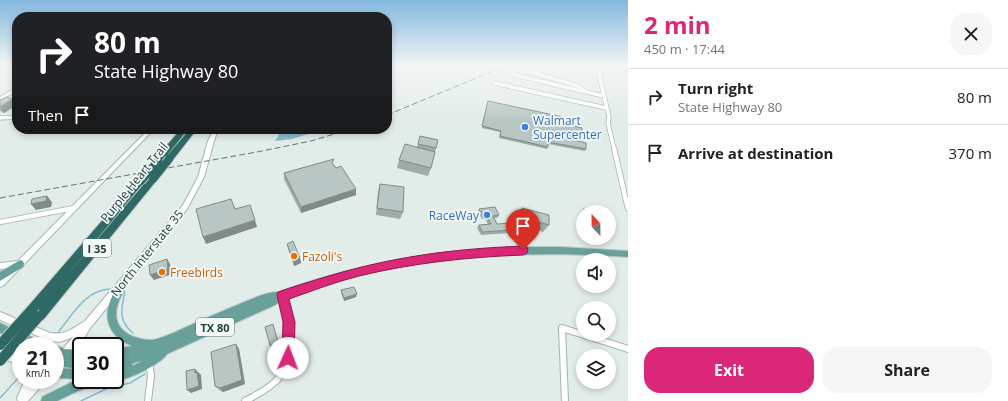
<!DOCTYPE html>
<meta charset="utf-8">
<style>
:root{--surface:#fff;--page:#f6f6f6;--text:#202124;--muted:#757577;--line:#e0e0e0;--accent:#db2777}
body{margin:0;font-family:"Open Sans",sans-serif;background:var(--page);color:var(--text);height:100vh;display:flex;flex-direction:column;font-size:15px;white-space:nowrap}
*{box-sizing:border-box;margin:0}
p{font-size:13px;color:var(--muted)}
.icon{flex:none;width:22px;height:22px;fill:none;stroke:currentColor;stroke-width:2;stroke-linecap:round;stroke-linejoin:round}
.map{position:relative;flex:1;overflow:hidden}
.drawer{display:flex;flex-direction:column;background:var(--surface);width:380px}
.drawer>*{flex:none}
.hud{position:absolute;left:12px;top:12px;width:380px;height:122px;border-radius:16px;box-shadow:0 2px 6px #0003;background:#202124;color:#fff;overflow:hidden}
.needle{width:26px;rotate:338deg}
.tools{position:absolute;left:576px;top:205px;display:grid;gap:8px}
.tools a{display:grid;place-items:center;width:40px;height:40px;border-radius:50%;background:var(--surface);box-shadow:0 2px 6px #0003;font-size:20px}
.speed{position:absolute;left:12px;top:337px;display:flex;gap:8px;font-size:20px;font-weight:700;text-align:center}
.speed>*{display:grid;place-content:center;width:52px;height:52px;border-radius:50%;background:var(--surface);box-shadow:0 2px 6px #0003;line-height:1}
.speed small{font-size:10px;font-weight:400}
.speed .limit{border:2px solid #111;border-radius:6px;background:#fff;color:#111}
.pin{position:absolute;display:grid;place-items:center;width:34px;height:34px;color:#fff;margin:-41px -17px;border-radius:50% 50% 50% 0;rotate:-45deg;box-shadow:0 0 4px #0007}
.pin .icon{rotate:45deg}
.me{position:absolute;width:44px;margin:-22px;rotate:2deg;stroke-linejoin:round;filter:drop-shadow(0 0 3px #0008)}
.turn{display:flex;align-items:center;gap:14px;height:84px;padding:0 16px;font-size:18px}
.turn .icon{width:52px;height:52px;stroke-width:2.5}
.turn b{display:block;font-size:28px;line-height:34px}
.then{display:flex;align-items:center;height:38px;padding:0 16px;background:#0003;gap:8px;font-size:15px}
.round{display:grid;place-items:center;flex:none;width:42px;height:42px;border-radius:16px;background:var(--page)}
.head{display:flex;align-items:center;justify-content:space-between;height:68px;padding:0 16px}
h1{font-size:24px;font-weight:700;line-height:30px;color:var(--accent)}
.button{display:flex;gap:8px;margin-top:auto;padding:8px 16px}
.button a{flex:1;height:46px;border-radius:16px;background:var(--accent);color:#fff;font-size:16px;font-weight:700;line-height:46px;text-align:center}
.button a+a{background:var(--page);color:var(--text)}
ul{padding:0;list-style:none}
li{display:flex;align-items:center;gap:12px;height:56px;padding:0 16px;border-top:1px solid var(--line)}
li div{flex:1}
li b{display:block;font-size:15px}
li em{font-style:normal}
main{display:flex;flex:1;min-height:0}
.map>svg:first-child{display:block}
.water{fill:#8bbbd0}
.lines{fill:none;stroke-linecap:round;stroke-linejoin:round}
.stream{stroke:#8bbbd0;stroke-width:1.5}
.street-far2-casing{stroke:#a5b4b1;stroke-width:5}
.street-far1-casing{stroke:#a5b4b1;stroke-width:6}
.street-casing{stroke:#a5b4b1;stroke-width:8}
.secondary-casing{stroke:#a1b8b3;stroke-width:2}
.primary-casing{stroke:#c1c9c8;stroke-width:2}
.highway-casing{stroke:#c1c9c8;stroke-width:2}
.street-far2{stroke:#fff;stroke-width:3.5}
.street-far1{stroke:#fff;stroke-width:4.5}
.street{stroke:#fff;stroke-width:6}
.secondary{fill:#fff;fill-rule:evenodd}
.primary{fill:#68a19a;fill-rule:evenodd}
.highway{fill:#2f6965;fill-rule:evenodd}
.rail{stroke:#5d7875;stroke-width:1;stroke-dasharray:6 3;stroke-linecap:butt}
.highway-bridge-far1-casing{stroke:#c1c9c8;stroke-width:10;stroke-linecap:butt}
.highway-bridge-casing{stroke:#c1c9c8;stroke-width:12;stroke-linecap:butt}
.highway-bridge-far1{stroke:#2f6965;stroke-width:8}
.highway-bridge{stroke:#2f6965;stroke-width:10}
.wall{fill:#9eaba8}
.shaded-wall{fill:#818b88}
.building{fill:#b8c7c3;stroke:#818b88}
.route{fill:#db2777;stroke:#8e194d}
.shop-dot{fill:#3f7fe0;stroke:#f3f9f7;stroke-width:1.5}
.food-dot{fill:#e8710a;stroke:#f3f9f7;stroke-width:1.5}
.labels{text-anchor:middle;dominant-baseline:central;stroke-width:3.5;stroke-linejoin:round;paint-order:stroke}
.shield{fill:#f3f9f7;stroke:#617573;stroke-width:1}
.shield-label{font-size:11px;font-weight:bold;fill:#223d3a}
.shop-label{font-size:12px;fill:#366cbe;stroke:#f3f9f7;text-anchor:start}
.street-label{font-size:12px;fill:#223d3a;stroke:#f3f9f7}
.food-label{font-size:12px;fill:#c56008;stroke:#f3f9f7;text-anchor:start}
</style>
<main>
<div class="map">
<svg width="628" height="401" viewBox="0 0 628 401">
<rect width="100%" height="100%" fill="#e2ece9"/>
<path class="water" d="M283,129h41l-32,10 -17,2z"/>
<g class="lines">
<path class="stream" d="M123,290l2,2c-4,17 -7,29 8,41
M59,331c15,-18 26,-41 52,-42
M0,398l20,-22
M81,401l27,-13 22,-5 15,-9"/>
<g class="street-far2-casing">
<path id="street-far2" d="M597,65l12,52 -1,6 6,26
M520,69l58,17 8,6 -71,-17 -2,-3z
M494,83l112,25
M586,92l18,4
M0,118l17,-1"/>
</g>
<g class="street-far1-casing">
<path id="street-far1" d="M614,148l14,61
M0,222l74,-14"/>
</g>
<g class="street-casing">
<path id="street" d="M0,266l18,-2
M148,401l3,-25 -2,-15
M245,401c11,-6 22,-11 31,-20 22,-21 13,-61 6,-86
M565,401l-3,-73 66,21"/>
</g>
<g class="secondary-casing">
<path id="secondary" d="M15,88h2v3l-17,9v-3z
M149,129h5l-151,157 -3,1v-8z
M214,129h4l-4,12 -10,36 -17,32 -96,118 -7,11 -26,29 -3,1v-10l18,-21 -13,5 -10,-1 -50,-21v-8l50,21c16,2 22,-4 35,-12l98,-116 15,-28 10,-36z
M0,349l21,9v8l-21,-9z
M25,380h8l-1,4 3,-4h10l-1,3 -16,18h-10l-1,-3z"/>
</g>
<g class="primary-casing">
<path id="primary" d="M527,247h34l67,4v6c-90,-6 -180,-3 -268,18 -26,6 -50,15 -75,23l-10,7 -108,49c-6,10 -43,29 -54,26h2v-31l17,-3c-17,-7 -29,-21 -23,-41 2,-9 8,-17 12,-26l3,-1 3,1 1,3c-3,7 -8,15 -10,22 -8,24 12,35 33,36 6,0 25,-8 31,-11 20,-9 40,-18 60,-26 13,-5 23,-11 37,-11 80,-30 164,-42 248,-45zM142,361l-10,5 1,-3z
M20,260l3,1 1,3 -1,3 -23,14v-9z
M0,323l45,20 2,3h-16l-31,-13z
M55,345l10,4 16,1v19l-26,-3v-10l5,1 -5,-2v-9h-2z
M55,368l26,1v10l-26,-1z
M81,379l20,1 -1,4 -22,7 -21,10h-16l1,-4 30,-15z"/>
</g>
<g class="highway-casing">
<path id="highway" d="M181,129h7l-27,34h-6l-1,-2 1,-2z
M190,129h7l-25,32h-6l-1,-2 1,-2z
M153,176l3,1 1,2 -1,2 -113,139 -4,1 -4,-1 -1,-4 4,-6 -3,1 -4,-2 -1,-3 1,-3 107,-124 3,-1 4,3 -77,93 82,-97z"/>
</g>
<use href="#street-far2" class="street-far2"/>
<use href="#street-far1" class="street-far1"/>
<use href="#street" class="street"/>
<use href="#secondary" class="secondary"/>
<use href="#primary" class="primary"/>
<use href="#highway" class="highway"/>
<path class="rail" d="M387,115l121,-50
M0,198l257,-46 54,-11 40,-12"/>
<g class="highway-bridge-far1-casing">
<path id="highway-bridge-far1" d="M153,179l16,-20
M141,181l17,-20"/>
</g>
<g class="highway-bridge-casing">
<path id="highway-bridge" d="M0,345l35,-39
M0,361l39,-45"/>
</g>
<use href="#highway-bridge-far1" class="highway-bridge-far1"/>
<use href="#highway-bridge" class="highway-bridge"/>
</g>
<path class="wall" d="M12,99l5,6 -13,8 -4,-2v-11z
M488,101l75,22 19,11 -1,1 -11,-2 1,6 15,10 -1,2 -37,-7v3l-1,2 -48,-11 1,-6 -18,-4z
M420,136l18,4 -7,28 -3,8 -31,-8 2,-8 18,-13z
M334,165l22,30 -55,18 -17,-34v-6z
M380,184l23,28 -3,7 -24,-4 2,-24z
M522,208l27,17 -6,7 -26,-7v-10z
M479,209l20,6 -2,3h-3l3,6 16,6 -3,3 -29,2 -4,-7 2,-3 9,-1 -3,-5h-3l-4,-7z
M583,209l18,3h-18v7l-5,-4z
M287,244l13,14 1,5 -7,3 -6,-17z
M341,290l15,7 -12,4 -3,-8z
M236,344l3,5 6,35 -22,8 -4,-2 -4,-4z"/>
<path class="shaded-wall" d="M12,99l5,6 -13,8 -4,-6z
M356,189v6l-55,18v-6z
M47,196l5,6 -1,5 -15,3 -5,-6z
M255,220l2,7 -51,17 -3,-7z
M300,258l1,5 -7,3v-5z
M167,259l3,5 2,10 -18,6 -4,-5z
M357,294l-1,3 -12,4v-3z
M278,342l1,4 -8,3 -1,-4z
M236,344l3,5 6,35 -22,8 -3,-4z
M195,369l6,6 1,14 -11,4 -4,-3 8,-17z"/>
<path class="building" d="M7,97l5,2 -12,8v-7z
M488,101l75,16v6l19,5v6l-12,-3 1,8 15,4v6l-38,-7v5l-48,-11 1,-5 -19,-5z
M420,136l18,4 -2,8 -18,-4z
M405,144l30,8 -4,16 -32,-8z
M334,159l-2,4 4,5 5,-2 15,23 -55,18 -17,-34z
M380,184l24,3 -1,25 -26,-4z
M47,196l-1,5 -15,3 1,-5z
M231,199l4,10 15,-4 5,15 -52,17 -7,-28z
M594,206l7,6h-14l-4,-3z
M495,207l4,8 -6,1 4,8 12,-1 4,7 -31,2 -3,-7 12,-1 -4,-8h-3l-5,-7z
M522,208l27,7v10l-27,-8z
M293,241l7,17 -6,3 -7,-17z
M167,259l1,10 -18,6 -1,-10z
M354,287l3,7 -13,4 -3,-8z
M273,324l5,18 -8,3 -5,-18z
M236,344l6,36 -22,8 -5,-2 -4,-34z
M195,369v4l2,-1 2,14 -12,4 -1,-19z"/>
<linearGradient id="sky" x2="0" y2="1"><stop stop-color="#83b7de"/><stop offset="0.54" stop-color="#f2f6f5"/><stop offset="1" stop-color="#f2f6f5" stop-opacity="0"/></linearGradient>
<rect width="628" height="121" fill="url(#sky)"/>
<path class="route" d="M523,246l4,1 1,3 -1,3 -4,2c-55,2 -110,8 -164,21 -24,6 -47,15 -70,23l6,23 -1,36 -2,4 -4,2 -5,-2 -1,-4 1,-36 -6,-27 1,-3c14,-5 28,-9 41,-13 70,-22 131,-30 204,-33z"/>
<g class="shop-dot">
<circle cx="525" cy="127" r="4"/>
<circle cx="487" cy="215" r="4"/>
</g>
<g class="food-dot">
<circle cx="294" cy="256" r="4"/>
<circle cx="162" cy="272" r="4"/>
</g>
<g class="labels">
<g class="shield">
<rect x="83" y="239" width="28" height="18" rx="3"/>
<rect x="196" y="318" width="38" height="18" rx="3"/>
</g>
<g class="shield-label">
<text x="97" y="248">I 35</text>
<text x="215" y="327">TX 80</text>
</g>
<g class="shop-label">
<text x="533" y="120">Walmart<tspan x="533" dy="14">Supercenter</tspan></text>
<text x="479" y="215" text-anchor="end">RaceWay</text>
</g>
<g class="street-label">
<text transform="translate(134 182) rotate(-51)">Purple Heart Trail</text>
<text transform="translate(147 253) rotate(-51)">North Interstate 35</text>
</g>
<g class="food-label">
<text x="302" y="256">Fazoli's</text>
<text x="170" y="272">Freebirds</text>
</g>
</g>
</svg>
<div class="tools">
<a><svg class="needle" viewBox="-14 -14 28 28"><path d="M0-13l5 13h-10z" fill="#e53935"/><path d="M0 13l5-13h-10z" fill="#757577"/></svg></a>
<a><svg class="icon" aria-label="sound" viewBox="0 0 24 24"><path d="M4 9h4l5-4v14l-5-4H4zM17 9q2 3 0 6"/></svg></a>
<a><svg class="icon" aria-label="search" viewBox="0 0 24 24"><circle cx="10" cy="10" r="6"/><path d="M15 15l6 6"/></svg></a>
<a><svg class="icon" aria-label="layers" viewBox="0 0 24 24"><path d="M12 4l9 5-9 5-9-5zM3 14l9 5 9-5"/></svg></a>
</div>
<div class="speed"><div>21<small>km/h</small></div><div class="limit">30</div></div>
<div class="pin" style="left:523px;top:250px;background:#d93025"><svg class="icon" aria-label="arrive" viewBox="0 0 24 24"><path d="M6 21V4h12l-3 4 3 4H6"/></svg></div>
<svg class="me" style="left:288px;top:358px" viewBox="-20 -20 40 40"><circle r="19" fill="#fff"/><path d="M0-13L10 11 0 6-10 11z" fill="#db2777"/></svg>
<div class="hud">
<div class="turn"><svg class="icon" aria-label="right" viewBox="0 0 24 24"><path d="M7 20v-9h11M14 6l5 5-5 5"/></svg><div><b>80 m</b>State Highway 80</div></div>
<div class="then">Then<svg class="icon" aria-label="arrive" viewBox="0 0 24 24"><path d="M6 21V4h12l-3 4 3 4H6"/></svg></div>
</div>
</div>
<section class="drawer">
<div class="head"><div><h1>2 min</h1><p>450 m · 17:44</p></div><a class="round"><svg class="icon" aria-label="close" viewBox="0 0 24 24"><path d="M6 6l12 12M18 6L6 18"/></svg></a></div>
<ul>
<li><svg class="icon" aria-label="right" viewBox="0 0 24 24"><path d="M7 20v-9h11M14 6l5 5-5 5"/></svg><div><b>Turn right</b><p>State Highway 80</p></div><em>80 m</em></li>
<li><svg class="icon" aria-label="arrive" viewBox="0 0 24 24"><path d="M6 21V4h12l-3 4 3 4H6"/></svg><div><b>Arrive at destination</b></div><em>370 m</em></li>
</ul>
<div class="button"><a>Exit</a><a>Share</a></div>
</section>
</main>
